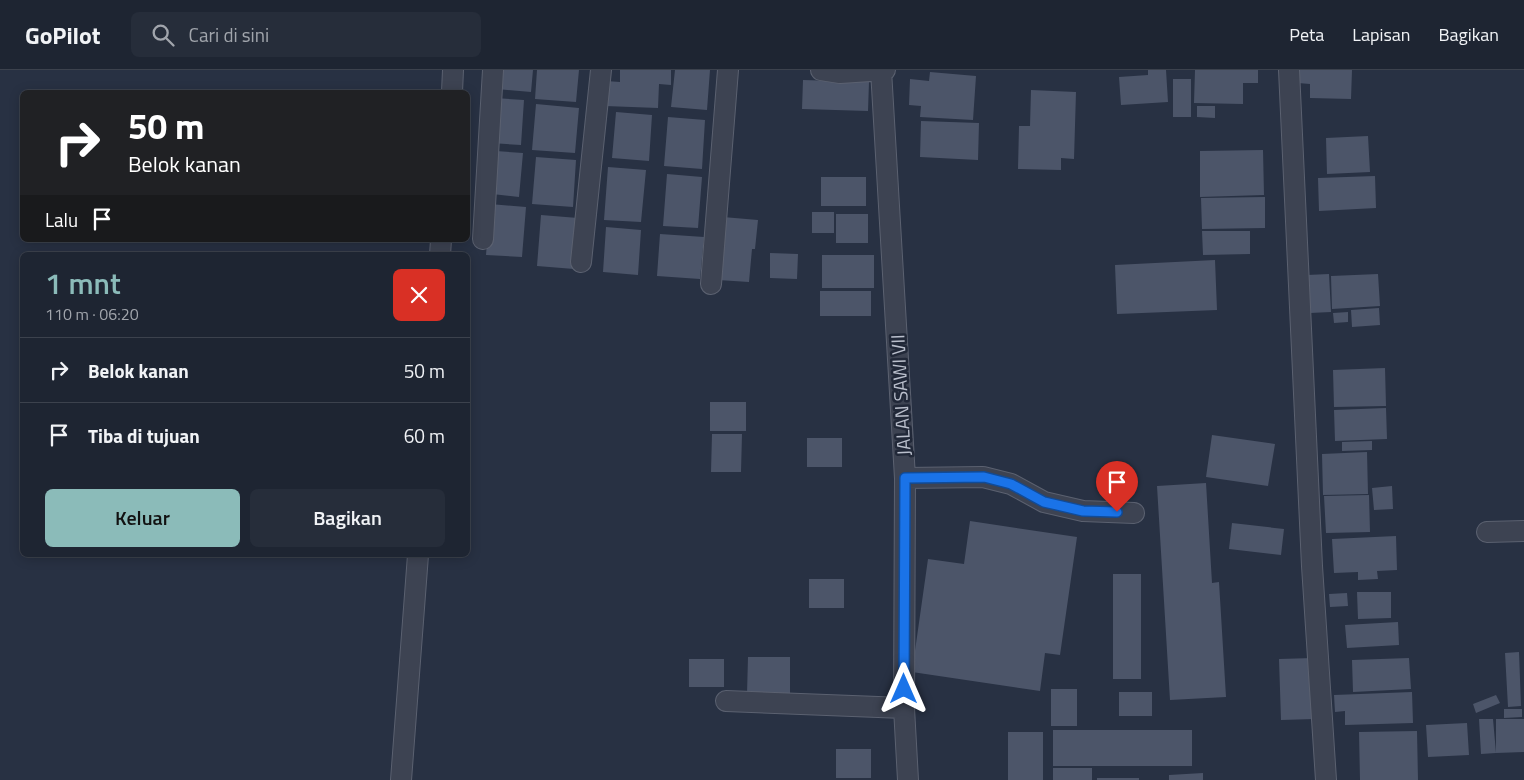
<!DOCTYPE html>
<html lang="id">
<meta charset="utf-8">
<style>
:root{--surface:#1e2532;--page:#262d3a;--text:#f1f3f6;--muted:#a1a5ac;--line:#3c424d;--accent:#8bbbb9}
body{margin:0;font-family:"Titillium Web",sans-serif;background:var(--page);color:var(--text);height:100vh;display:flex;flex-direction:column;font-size:19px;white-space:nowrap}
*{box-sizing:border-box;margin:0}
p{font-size:16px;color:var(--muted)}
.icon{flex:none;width:28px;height:28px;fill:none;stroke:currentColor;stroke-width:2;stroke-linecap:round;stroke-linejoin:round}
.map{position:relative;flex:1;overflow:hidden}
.side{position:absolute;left:20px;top:182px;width:450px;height:305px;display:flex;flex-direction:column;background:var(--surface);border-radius:8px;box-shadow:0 2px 12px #0003,0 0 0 1px var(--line)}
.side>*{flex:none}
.guide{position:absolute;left:20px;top:20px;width:450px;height:152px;border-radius:8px;box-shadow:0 2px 12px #0003,0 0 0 1px var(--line);background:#202124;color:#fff;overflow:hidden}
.pin{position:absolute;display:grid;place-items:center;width:42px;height:42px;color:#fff;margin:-51px -21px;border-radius:50% 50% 50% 0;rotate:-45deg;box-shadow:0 0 5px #0007}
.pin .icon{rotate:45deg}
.me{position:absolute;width:55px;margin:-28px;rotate:0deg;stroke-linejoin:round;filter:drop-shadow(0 0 4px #0008)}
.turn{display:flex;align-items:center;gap:18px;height:105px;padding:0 25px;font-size:22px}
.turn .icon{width:65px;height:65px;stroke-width:2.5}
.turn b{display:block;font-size:35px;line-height:42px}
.then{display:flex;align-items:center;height:48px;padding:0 25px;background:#0003;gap:10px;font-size:19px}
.round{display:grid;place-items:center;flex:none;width:52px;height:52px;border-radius:8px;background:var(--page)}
.overview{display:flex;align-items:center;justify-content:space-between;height:85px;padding:0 25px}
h1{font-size:30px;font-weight:600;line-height:38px;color:var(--accent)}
.action{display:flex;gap:10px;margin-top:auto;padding:10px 25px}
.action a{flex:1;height:58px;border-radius:8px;background:var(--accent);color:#111;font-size:20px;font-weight:600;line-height:58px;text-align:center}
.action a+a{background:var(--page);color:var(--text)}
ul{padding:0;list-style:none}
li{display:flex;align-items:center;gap:15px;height:65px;padding:0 25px;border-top:1px solid var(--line)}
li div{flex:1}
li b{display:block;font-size:19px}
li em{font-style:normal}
header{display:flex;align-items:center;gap:30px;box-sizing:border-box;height:70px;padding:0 25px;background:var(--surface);border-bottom:1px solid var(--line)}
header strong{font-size:24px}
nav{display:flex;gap:28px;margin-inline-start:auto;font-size:18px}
.search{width:350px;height:45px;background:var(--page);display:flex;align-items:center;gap:12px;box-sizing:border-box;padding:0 18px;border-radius:8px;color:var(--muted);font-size:19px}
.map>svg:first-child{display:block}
.building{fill:#4c5569}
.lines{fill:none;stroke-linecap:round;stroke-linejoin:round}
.street-casing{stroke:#5b6170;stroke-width:22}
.street{stroke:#3d4352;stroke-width:20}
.route-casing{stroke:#114b97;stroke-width:12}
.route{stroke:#1a73e8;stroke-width:9}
.labels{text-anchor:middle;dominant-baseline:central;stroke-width:5;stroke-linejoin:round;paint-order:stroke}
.street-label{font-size:19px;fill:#babfcc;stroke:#212838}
</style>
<header>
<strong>GoPilot</strong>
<div class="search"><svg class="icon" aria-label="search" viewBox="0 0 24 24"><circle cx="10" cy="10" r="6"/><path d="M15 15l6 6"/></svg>Cari di sini</div>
<nav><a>Peta</a><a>Lapisan</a><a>Bagikan</a></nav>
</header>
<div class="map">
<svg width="1524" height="710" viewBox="0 0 1524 710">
<rect width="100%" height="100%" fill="#283143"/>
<path class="building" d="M499,0h34l-2,22 -34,-3z
M537,0h42l-3,32 -41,-3z
M620,0h51v15l-12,-1 -1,24 -53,-2 1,-25 14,1z
M675,0h35l-3,40 -36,-3z
M1148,0h18l2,32 -47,3 -2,-28 29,-2z
M1195,0h63v13h-15v21l-49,-1z
M1298,0h54l-1,29 -41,-1v-14l-12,-1z
M930,2l46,4 -3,44 -53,-3 1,-11 -12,-1 1,-26 19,2z
M1173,9h18v38h-18z
M803,10l66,2 -1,29 -66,-2z
M1031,20l45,2 -2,67 -13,-1v12l-43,-1 1,-43h11z
M495,28l29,2 -3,45 -30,-2z
M536,34l43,4 -4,45 -43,-3z
M1197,36h18v12l-18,-1z
M616,42l36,3 -3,46 -37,-3z
M668,47l37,3 -3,49 -38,-3z
M921,51l58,2 -1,37 -58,-3z
M1368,66l2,36 -43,2 -1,-36z
M1263,80l1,45 -64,2v-46z
M496,81l27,2 -4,44 -27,-3z
M536,87l40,3 -3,47 -41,-3z
M608,97l38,3 -5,52 -37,-2z
M667,104l35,3 -4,51 -35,-2z
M1375,106l1,32 -57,3 -1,-33z
M821,107h45v29h-45z
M1265,127v31l-63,1 -1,-31z
M490,134l36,3 -4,50 -36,-2z
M812,142h22v21h-22z
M836,144h32v29h-32z
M541,145l37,3 -4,51 -37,-3z
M723,147l35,3 -3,29h-3l-3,33 -31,-2z
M606,157l35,3 -3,45 -35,-3z
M1202,161h48v23l-47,1z
M660,164l44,3 -4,42 -43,-3z
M770,183l28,1 -1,25 -27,-1z
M822,185h52v33h-52z
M1215,190l2,50 -100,4 -2,-49z
M1329,204l2,38 -21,1 -3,-38z
M1378,204l2,32 -48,3 -1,-33z
M820,221h51v25h-51z
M1379,238l1,17 -28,2 -1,-17z
M1348,242v10l-14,1 -1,-10z
M1385,298l1,38 -52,1 -1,-37z
M710,332h36v29h-36z
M1386,338l1,31 -52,2 -1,-31z
M712,364h30l-1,38h-30z
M1212,365l63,9 -7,42 -62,-9z
M807,368h35v29h-35z
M1372,371v9l-30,1v-9z
M1367,382l1,42 -45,1 -1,-41z
M1206,413l6,100 7,-1 7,115 -56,3 -13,-214z
M1392,416l1,23 -19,1 -2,-22z
M1369,425l1,37 -44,1 -2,-37z
M970,451l107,16 -17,118 -15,-2 -5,38 -128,-19 16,-113 36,5z
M1232,453l52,6 -3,26 -52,-6z
M1396,466l1,34 -20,1 1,8 -20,1v-8l-24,1 -2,-34z
M1113,504h28v105h-28z
M809,509h35v29h-35z
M1357,522h34v26l-33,1z
M1347,523l1,13 -18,1 -1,-13z
M1398,552l1,23 -52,3 -2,-23z
M1519,582l2,54 -13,1 -3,-54z
M748,587h42v37h-43z
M1313,588l1,61 -33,1 -2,-61z
M1409,588l2,31 -58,3 -1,-32z
M689,589h35v28h-35z
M1051,619h26v37h-26z
M1119,622h33v24h-33z
M1412,622l1,31 -68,2v-14l-10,1 -1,-17z
M1496,625l4,8 -24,10 -3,-9z
M1504,639h18v8l-18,1z
M1479,649h14l3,34 -15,1z
M1496,649h28v33l-28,1z
M1467,653l2,32 -41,2 -2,-32z
M1053,660h139v36h-139z
M1417,661l1,49h-58l-1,-48z
M1008,662h35v48h-35z
M836,679h35v29h-35z
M1053,698h39v12h-39z
M1203,703v7h-34v-5z
M1097,708h42v2h-42z"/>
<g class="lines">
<g class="street-casing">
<path id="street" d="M821,0l19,3 45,-3
M881,0l24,408 -1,230 4,72
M1289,0l23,496 14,214
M452,22l1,-22
M483,169l10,-169
M440,185l1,-15
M581,192l20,-192
M711,214l17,-214
M905,408l78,-1 28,7 33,18 39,9 51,2
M1487,462l37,-1
M726,631l178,7
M401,710l17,-225"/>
</g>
<use href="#street" class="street"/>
</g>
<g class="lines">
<g class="route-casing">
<path id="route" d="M904,619l1,-211 79,-1 27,7 33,18 39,9 34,1"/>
</g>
<use href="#route" class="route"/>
</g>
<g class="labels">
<g class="street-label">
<text transform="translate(900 325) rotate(-93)">JALAN SAWI VII</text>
</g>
</g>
</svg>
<div class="pin" style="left:1117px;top:442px;background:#d93025"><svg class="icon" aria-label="arrive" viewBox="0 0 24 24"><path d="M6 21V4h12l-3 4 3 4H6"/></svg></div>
<svg class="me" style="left:904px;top:619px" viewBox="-20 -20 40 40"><path d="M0-17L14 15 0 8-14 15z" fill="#1a73e8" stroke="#fff" stroke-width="4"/></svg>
<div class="guide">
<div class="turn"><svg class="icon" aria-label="right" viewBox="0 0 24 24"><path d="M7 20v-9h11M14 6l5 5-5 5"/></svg><div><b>50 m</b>Belok kanan</div></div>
<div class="then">Lalu<svg class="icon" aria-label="arrive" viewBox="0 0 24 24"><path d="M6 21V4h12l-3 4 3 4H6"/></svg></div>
</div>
<section class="side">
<div class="overview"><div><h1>1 mnt</h1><p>110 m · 06:20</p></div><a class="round" style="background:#d93025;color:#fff"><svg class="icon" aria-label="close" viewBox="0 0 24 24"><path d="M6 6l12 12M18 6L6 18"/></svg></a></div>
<ul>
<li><svg class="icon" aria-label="right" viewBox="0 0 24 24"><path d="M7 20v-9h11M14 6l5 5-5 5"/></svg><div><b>Belok kanan</b></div><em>50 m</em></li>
<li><svg class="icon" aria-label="arrive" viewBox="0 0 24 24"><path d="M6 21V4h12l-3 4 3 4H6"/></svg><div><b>Tiba di tujuan</b></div><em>60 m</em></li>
</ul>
<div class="action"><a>Keluar</a><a>Bagikan</a></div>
</section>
</div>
